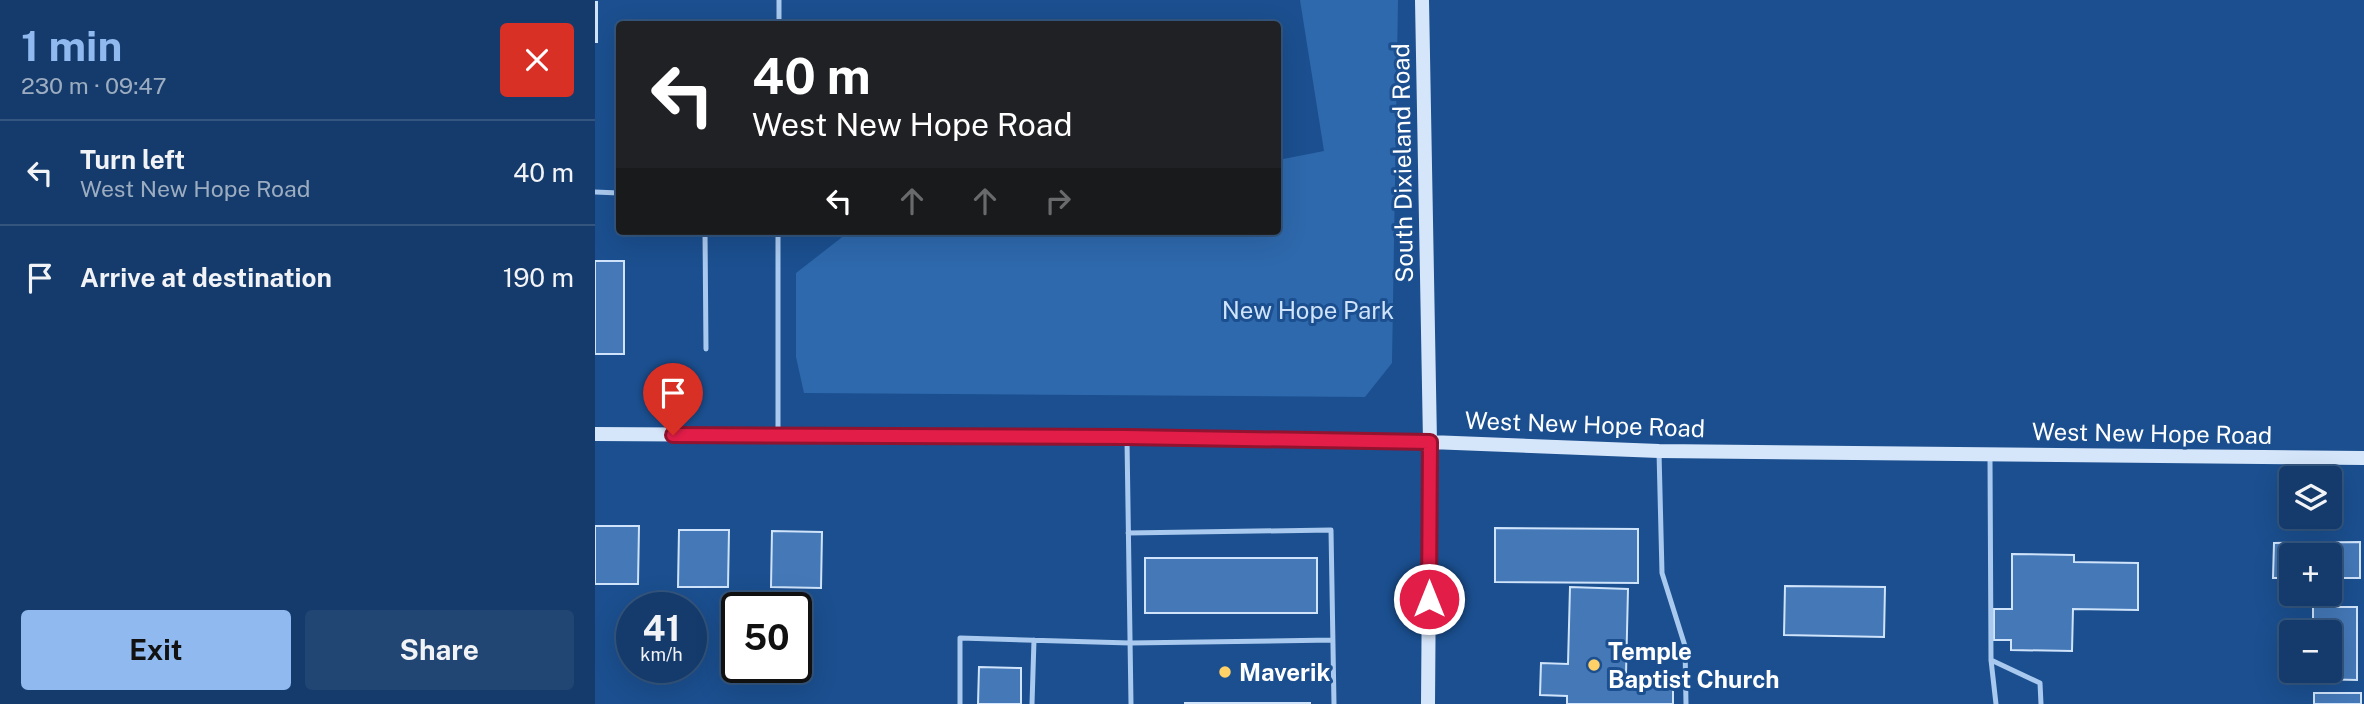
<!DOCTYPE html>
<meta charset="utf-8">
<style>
:root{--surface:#143b6b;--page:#214673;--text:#f1f3f6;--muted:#9dadc1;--line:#33557e;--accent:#90b9f0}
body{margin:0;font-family:"Public Sans",sans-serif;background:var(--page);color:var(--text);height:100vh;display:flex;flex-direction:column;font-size:26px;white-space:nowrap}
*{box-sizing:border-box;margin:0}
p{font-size:23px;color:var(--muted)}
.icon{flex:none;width:38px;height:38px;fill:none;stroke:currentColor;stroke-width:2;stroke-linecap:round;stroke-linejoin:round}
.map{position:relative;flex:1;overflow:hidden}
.side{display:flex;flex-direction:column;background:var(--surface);width:595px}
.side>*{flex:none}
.guide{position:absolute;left:21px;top:21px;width:665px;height:214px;border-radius:7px;box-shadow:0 7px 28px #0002,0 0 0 2px var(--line);background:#202124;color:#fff;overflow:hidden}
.buttons{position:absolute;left:1684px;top:466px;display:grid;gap:14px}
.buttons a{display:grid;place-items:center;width:63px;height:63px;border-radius:7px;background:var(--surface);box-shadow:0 7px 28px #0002,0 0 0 2px var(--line);font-size:35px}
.speed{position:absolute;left:21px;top:592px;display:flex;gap:14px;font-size:35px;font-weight:700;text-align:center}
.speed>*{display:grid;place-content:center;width:91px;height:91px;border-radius:50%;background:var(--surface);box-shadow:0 7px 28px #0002,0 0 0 2px var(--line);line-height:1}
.speed small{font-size:18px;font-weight:400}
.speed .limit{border:4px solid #111;border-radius:10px;background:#fff;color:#111}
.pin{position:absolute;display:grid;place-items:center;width:60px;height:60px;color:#fff;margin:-72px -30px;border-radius:50% 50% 50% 0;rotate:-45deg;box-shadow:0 0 7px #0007}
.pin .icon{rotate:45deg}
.me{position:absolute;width:77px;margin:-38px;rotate:0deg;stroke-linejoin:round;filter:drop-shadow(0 0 5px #0008)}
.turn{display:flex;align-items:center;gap:24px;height:147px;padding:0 21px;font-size:32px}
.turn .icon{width:91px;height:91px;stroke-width:2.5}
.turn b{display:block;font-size:49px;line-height:60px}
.lanes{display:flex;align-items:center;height:66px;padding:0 21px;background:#0003;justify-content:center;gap:35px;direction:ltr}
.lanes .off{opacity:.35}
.round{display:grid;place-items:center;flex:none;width:74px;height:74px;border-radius:7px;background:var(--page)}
.headline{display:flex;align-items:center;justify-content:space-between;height:119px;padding:0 21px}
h1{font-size:42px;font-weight:700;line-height:52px;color:var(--accent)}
.button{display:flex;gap:14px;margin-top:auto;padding:14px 21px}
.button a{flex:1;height:80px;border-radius:7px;background:var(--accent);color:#111;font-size:28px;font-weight:700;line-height:80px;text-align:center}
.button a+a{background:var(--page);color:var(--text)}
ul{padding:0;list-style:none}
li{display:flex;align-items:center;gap:21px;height:105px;padding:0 21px;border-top:2px solid var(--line)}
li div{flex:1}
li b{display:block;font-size:26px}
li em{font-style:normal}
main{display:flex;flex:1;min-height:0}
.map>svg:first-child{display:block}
.green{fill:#2e69ad}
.building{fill:#4478b7;stroke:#cfe3fa;stroke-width:2}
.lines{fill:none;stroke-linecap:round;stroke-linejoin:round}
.service{stroke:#a9c9ee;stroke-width:5}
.secondary{stroke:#d6e6fa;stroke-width:14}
.route-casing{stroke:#92132f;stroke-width:18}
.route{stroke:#e11d48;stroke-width:12}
.poi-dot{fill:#ffd166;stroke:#1b4f8f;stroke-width:2.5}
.labels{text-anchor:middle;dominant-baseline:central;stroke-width:6;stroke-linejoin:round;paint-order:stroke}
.street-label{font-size:24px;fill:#fff;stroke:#1b4f8f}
.park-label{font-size:24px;fill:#cfe3fa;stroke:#1b4f8f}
.poi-label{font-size:24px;font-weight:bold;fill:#fff;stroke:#1b4f8f;text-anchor:start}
</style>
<main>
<section class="side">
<div class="headline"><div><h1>1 min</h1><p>230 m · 09:47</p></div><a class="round" style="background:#d93025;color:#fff"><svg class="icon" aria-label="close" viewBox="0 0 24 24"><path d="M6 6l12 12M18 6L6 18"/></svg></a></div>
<ul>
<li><svg class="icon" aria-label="left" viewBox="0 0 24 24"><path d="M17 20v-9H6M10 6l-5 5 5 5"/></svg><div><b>Turn left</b><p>West New Hope Road</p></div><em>40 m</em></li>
<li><svg class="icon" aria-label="arrive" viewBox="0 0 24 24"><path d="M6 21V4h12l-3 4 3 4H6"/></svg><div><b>Arrive at destination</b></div><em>190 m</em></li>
</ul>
<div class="button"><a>Exit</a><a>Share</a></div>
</section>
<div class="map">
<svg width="1769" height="704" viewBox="0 0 1769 704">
<rect width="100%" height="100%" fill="#1b4f8f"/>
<path class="green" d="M705,0h98l-6,363 -27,34 -561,-4 -8,-36v-84l54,-42h427l1,-71 46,-9z"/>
<path class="building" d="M0,2h2v40h-2z
M0,261h29v93h-29z
M0,526h44l-1,58h-43z
M900,528l143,1v54l-143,-1z
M84,530h50l-1,57h-50z
M177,531l50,1 -1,56 -50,-1z
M1765,542v36h-28v13h-3v-36h-38v23h-18l1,-35z
M1417,554l62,1v7l64,1v47l-65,-1 -1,42 -61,-1v-10h-17v-31h18z
M550,558h172v55h-172z
M1190,586l100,1 -1,50 -100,-2z
M975,587l58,2 -2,86 47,1v28h-106v-8l-27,-1 1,-32 27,1z
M1718,607h44v73l-43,-1v-9h15v-38h-16z
M384,667l42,1v36h-43z
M1719,693h47v11h-47z
M590,703h125v1h-125z"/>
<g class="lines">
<path class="service" d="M184,24v-24
M0,192l24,1
M110,231l1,118
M183,231v202
M532,440l4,264
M1064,452l3,121 23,73 1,58
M1395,457l1,203 5,44
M533,533l203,-3 3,174
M1396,660l49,23 1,21
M365,704v-66l170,5 203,-3
M437,704l2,-64"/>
<path class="secondary" d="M827,0l8,442 -2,262
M0,434l531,3 304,5 229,9 705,7"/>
</g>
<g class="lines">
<g class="route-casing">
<path id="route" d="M78,435l453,2 304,5 -1,157"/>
</g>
<use href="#route" class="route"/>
</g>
<g class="poi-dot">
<circle cx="999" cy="665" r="7"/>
<circle cx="630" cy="672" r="7"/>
</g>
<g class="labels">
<g class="street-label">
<text transform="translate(807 163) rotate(-91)">South Dixieland Road</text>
<text transform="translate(990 424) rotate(2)">West New Hope Road</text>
<text transform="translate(1557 433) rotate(1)">West New Hope Road</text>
</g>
<g class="park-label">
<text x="713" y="310">New Hope Park</text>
</g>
<g class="poi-label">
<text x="1013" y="651">Temple<tspan x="1013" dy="28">Baptist Church</tspan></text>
<text x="644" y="672">Maverik</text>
</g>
</g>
</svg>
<div class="buttons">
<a><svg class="icon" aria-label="layers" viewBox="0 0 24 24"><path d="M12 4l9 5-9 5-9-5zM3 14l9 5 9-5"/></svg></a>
<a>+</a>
<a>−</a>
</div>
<div class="speed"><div>41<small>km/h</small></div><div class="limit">50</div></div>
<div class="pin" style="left:78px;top:435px;background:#d93025"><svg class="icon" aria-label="arrive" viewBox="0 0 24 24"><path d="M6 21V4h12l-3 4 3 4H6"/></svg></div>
<svg class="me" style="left:834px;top:599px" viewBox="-20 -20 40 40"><circle r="17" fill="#e11d48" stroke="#fff" stroke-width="3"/><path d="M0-11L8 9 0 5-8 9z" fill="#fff"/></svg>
<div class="guide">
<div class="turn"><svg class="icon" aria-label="left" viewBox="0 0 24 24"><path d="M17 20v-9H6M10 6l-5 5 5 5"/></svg><div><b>40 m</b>West New Hope Road</div></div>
<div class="lanes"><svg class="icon" aria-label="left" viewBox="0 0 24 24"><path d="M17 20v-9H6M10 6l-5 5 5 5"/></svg><svg class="icon off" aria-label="ahead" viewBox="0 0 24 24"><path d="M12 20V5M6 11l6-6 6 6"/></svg><svg class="icon off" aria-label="ahead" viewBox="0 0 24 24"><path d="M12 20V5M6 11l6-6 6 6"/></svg><svg class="icon off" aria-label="right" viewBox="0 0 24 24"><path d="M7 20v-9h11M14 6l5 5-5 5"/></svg></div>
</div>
</div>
</main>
